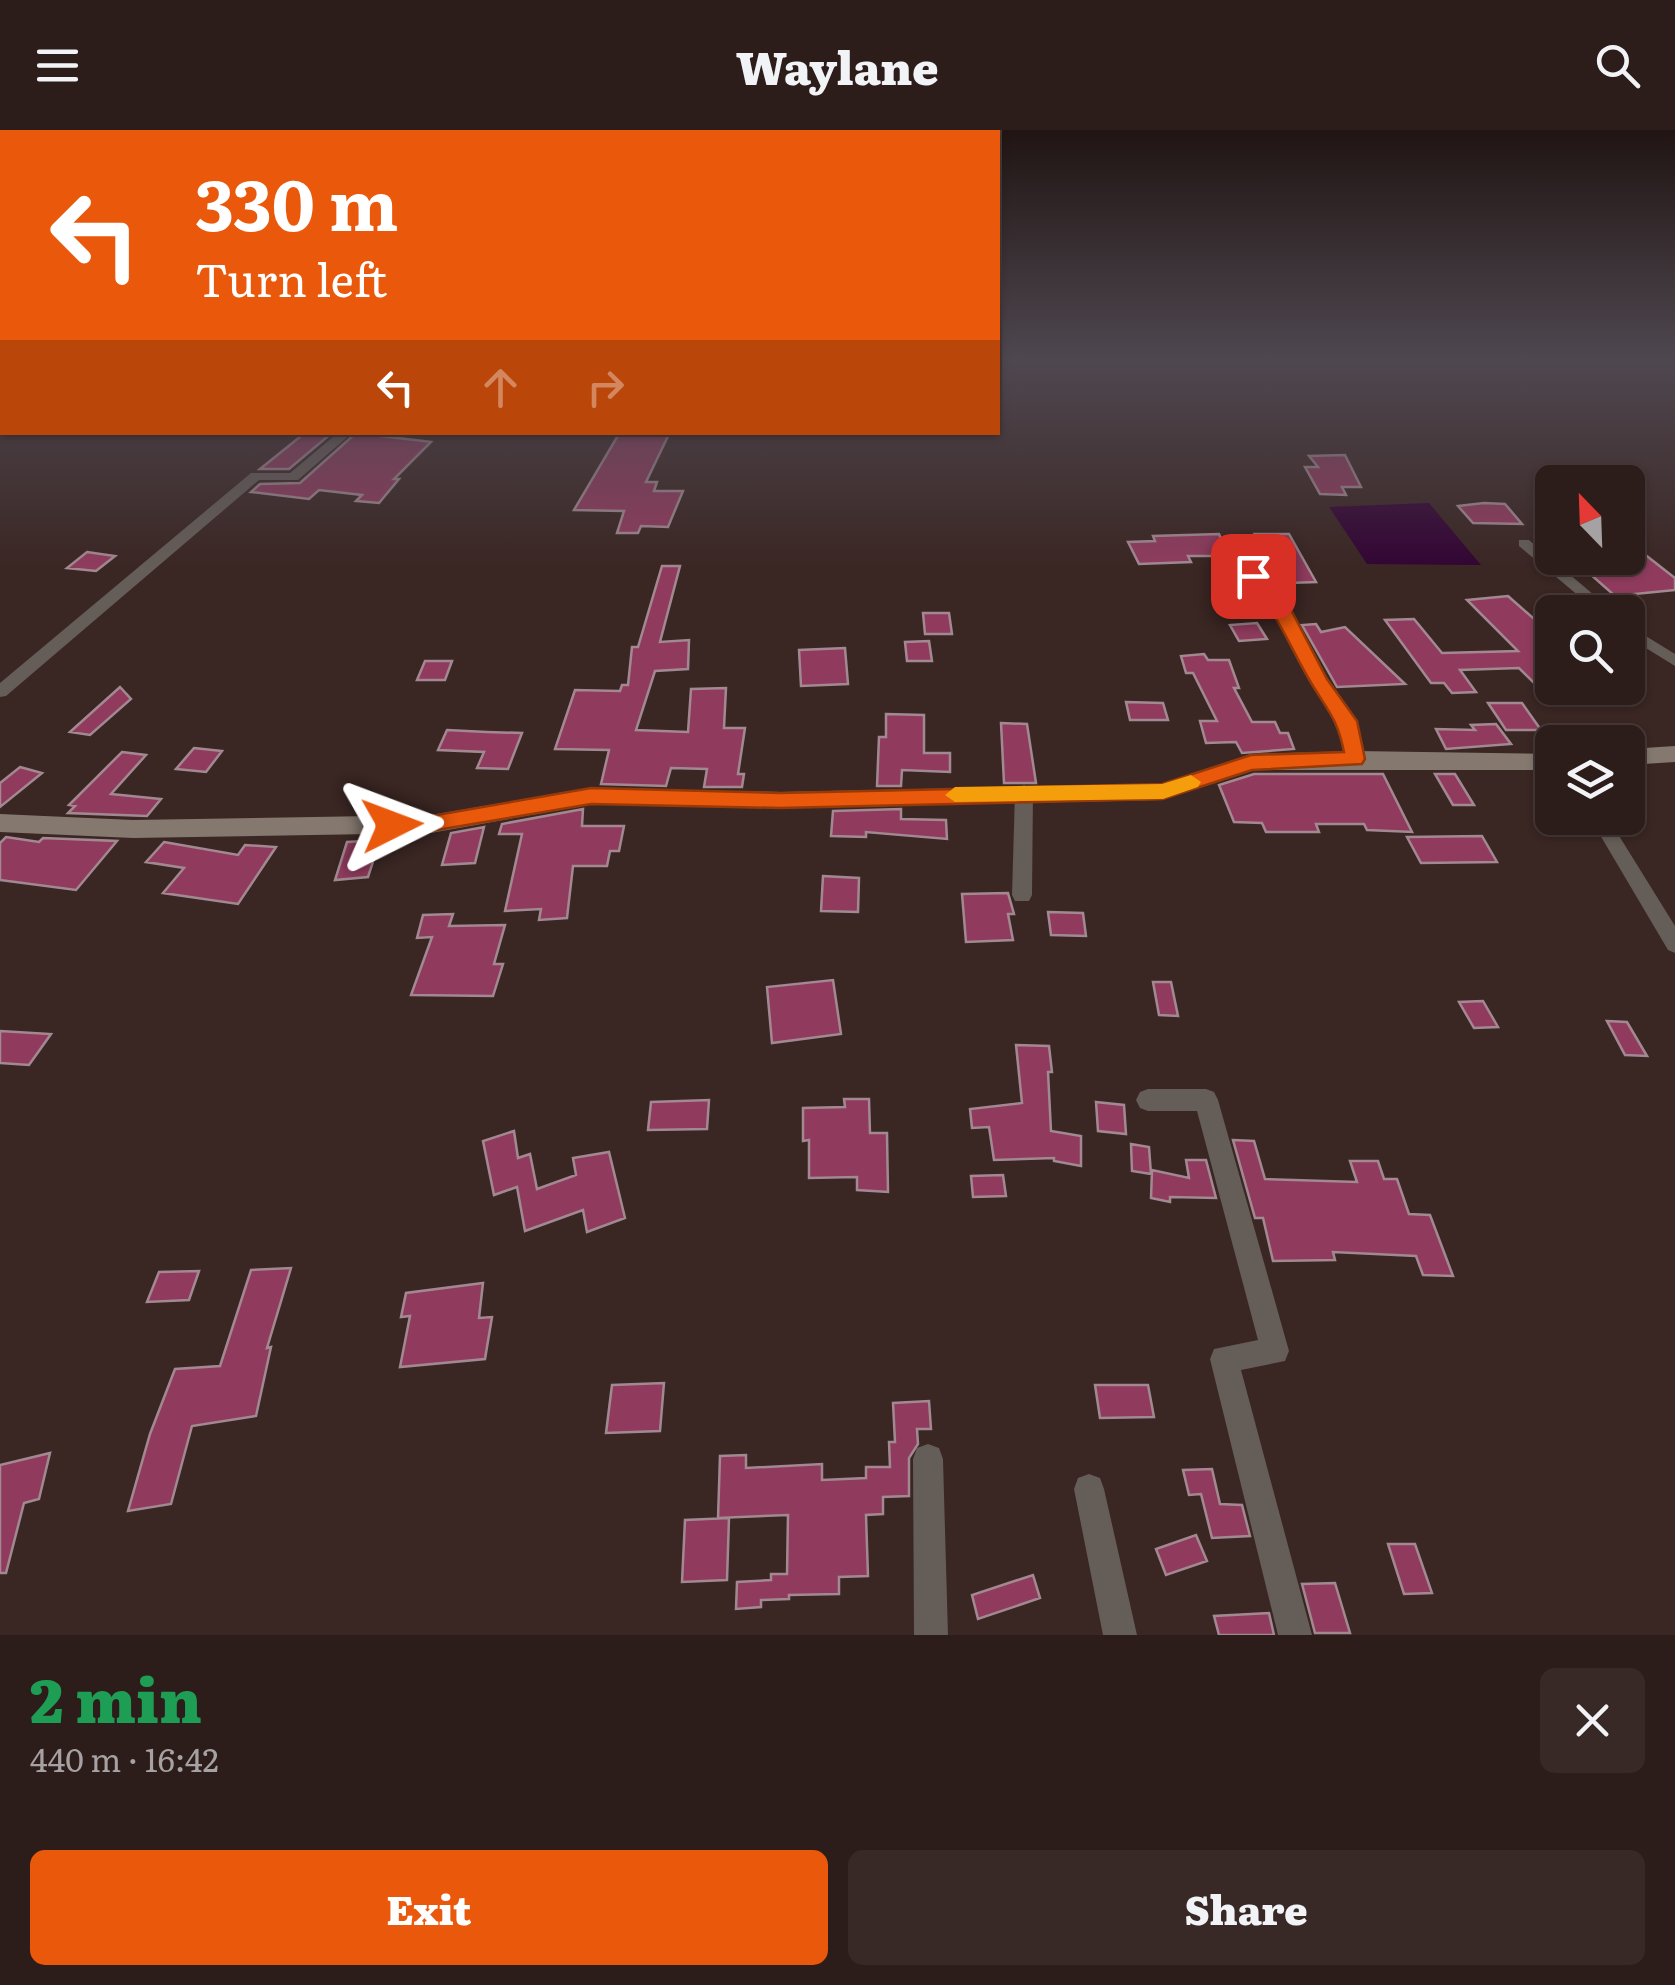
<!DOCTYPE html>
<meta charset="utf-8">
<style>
:root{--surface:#2c1c1a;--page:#382927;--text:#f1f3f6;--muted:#a6a1a2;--line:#483a39;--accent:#ea580c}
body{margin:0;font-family:Literata,serif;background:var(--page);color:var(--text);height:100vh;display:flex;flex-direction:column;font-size:38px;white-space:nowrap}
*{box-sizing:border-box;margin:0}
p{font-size:32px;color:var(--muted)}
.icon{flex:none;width:55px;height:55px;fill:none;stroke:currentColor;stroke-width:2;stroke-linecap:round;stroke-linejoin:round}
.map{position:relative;height:1505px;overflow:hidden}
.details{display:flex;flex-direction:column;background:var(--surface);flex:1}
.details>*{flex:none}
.top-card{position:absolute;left:0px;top:0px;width:1000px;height:305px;box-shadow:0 2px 8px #0004,0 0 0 2px var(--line);background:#ea580c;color:#fff;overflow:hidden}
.needle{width:65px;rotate:337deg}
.tools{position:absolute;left:1535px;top:335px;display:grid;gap:20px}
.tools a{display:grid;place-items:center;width:110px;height:110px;border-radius:15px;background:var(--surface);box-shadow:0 2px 8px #0004,0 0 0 2px var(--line);font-size:50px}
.pin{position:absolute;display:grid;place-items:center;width:85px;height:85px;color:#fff;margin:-42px;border-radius:20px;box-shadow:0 5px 15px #0006}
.me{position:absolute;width:110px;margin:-55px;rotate:87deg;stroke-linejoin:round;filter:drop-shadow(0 0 8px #0008)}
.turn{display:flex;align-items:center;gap:35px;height:210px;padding:0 30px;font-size:45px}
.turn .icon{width:130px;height:130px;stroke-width:2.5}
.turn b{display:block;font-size:70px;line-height:85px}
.lanes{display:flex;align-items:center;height:95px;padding:0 30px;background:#0003;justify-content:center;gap:50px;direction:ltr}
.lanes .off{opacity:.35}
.round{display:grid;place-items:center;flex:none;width:105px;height:105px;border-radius:15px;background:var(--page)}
.headline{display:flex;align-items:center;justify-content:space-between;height:170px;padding:0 30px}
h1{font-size:60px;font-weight:800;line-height:75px;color:#1e9e55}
.action{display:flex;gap:20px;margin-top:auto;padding:20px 30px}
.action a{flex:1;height:115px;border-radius:15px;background:var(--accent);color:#fff;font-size:40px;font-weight:800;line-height:115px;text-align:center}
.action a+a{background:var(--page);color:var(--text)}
header{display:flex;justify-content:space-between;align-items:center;height:130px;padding:0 30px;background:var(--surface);font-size:45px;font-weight:800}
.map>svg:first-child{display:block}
.water{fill:#320433}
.building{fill:#903b5d;stroke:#a28991;stroke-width:2.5}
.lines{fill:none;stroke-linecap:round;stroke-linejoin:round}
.street{fill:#655d57;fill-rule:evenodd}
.secondary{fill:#85796f;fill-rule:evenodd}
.primary{fill:#9e8e81;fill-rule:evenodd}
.route{fill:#ea580c;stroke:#983908;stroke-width:2.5}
.slow{fill:#f59e0b}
</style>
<header><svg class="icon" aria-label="menu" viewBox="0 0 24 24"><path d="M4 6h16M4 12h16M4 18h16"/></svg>Waylane<svg class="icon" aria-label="search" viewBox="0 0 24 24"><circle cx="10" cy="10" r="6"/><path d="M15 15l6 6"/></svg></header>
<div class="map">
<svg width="1675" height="1505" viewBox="0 0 1675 1505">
<rect width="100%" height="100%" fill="#3a2623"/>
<path class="water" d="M1429,373l52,62 -114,-1 -38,-57z"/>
<path class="building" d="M306,302h27l-44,37h-29z
M620,302h50l-24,50h11l-3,9h29l-15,36 -27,-1 -3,7h-21l7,-22 -50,-1z
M356,303l75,9 -37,37h5l-20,24 -23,-2 6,-6 -43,-5 -10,9 -58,-7 9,-8 40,-1z
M1345,325l16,32h-19l4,8 -26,-1 -15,-27h13l-9,-11z
M1484,373l21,1 17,20 -49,-1 -15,-17z
M1219,404l10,22h-41l3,6 -52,2 -11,-22 27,-1 -2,-5z
M1255,404h34l27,48 -28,1z
M87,422l28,4 -19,15 -29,-3z
M1643,423l32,25v12l-60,6 -42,-37 55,-1v-4z
M662,436h18l-20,76 29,-2 -1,29 -33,2 -19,59 52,2 3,-43 35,-1 -2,40h21l-7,46h6l-2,13h-38l3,-18 -36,-1 -5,18 -65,-2 8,-34 -54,-1 20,-59 45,1 2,-6h6l4,-38h6z
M1508,466l25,22 19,-3v65l-18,3 -15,-15 -59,2 16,22 -24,1 -8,-10h-13l-46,-63 29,-1 28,34 76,-2 -51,-51z
M923,483h26l3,21h-27z
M1257,493l10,16 -28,2 -9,-16z
M1316,494l5,8 24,-5 60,57 -68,3 -35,-62z
M929,511l3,20h-25l-2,-19z
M845,518l3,36 -47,2 -2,-36z
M1204,524l4,6h21l10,28h-5l18,34h23l5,11h8l6,16 -52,4 -6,-11 -30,1 -6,-22h17l-24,-48h-7l-5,-17z
M425,531h27l-7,19h-28z
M120,557l11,12 -41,36 -20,-3z
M1126,572l37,1 5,17h-38z
M1488,573h34l19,27h-35z
M886,584l38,1v38h26v19l-48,-2 -1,16h-24l2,-49h7z
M1001,593l26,1 9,59h-32z
M1496,594l15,20 -65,5 -10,-20 39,1 -4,-5z
M447,600l40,2 35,1 -14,36 -31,-1 7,-16 -46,-2z
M194,618l28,3 -16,21 -30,-3z
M122,622l24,3 -35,39 50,5 -14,17 -79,-3 7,-7 -6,-1z
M20,637l22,6 -42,34v-24z
M1254,644h129l29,58 -45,-2 -3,-6h-48l3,8h-53l-4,-9 -28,-1 -15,-37z
M1435,644h20l19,31h-21z
M583,679l-1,17h42l-5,25h-9l-3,15h-34l-6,52 -28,2 2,-11 -36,2 17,-77h-23l3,-10z
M901,679v10l45,1 1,19 -81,-7v5l-35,-1 2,-25z
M484,697l-9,36 -33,2 9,-32z
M1482,706l15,26 -76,1 -14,-26z
M6,707l33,5 4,-4 74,3 -41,49 -76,-10v-37z
M380,710l-12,37 -33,3 12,-38z
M164,712l74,13 7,-10 31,2 -38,57 -75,-11 21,-25 -38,-6z
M823,746l36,2 -1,34 -37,-1z
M1008,763l6,21h-6l5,26 -47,2 -4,-48z
M1048,782l35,1 3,23 -35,-1z
M453,784l-4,12 56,-1 -11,39h9l-10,32 -82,-1 21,-58 -15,1 6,-23z
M833,850l8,54 -69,9 -5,-56z
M1153,852h18l7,34 -19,-1z
M1483,871l15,26 -24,1 -15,-26z
M1607,891l20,1 20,34 -22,-1z
M0,901l51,3 -22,31 -29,-2z
M1016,915l33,1 3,26h-4l3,59 30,5v30l-27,-5v-3l-60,2 -5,-33 -17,1 -2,-19 52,-6z
M844,969h25l1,34h17l1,59 -31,-2v-13l-48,1v-38l-6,1v-33l42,-1z
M709,970l-2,29 -59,1 3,-28z
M1096,972l28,3 2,29 -28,-3z
M514,1001l4,27 12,-4 7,35 39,-14 -3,-17 36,-6 16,66 -38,14 -4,-22 -58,21 -8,-44 -23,8 -11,-54z
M1233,1010l21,1 11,38 92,3 -7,-21h28l6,18h13l12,35 21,1 23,61 -30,-1 -7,-19 -83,-4 2,8 -62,1 -10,-43h-8z
M1131,1014l18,3 2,27 -19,-3z
M1186,1030h20l10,38 -46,-1v5l-19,-4 1,-28 37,8z
M1003,1045l3,21 -33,1 -2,-21z
M291,1138l-24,80 4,-1 -15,69 -64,10 -21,78 -43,7 22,-77 25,-65 45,-3 31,-96z
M199,1141l-10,29 -42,2 12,-30z
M483,1153l-4,35 13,-1 -7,42 -85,8 10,-51 -9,1 5,-24z
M664,1253l-4,48 -54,2 6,-48z
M1095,1255h53l6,32 -54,1z
M929,1271l2,28h-14l1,15 -9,14v38l-26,1v17l-17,1 2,61 -29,1v17l-50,1v4l-28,1v7l-25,2 1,-27 34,-2v-6h16l1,-59 -70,3 2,-62 26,-1v13l76,-4v16l44,-2v-11h24l-1,-25h6l-2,-39z
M50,1323l-11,46 -15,4 -18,70h-6v-108z
M1212,1339l8,35 22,1 8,31 -38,2 -11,-44 -12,1 -6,-25z
M729,1388l-2,62 -45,2 3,-62z
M1196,1405l11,26 -41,14 -10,-26z
M1388,1414h27l17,49 -28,1z
M1033,1445l7,23 -62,21 -6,-24z
M1335,1453l15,50h-35l-13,-49z
M1269,1483l5,22h-55l-5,-19z"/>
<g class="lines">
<path class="street" d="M339,302h14l-55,48h-39l-253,216 -6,1v-14l251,-210h39z
M1519,410h10l85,72h-16l-79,-66z
M1234,420h10l15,24 28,30 40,75 29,42 8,38 -3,4 -6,2 -9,-6 -7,-38 -28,-41 -39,-74 -24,-27 -16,-26z
M1628,495l47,29v12l-47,-29z
M1024,655l9,7 -1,103 -3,6h-14l-3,-6 3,-103z
M1590,688h18l67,108v27l-7,-3z
M1148,959h58l8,3 4,8 71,251 -4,10 -44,9 71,265h-34l-68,-276 4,-10 44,-9 -61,-229h-49l-8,-3 -4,-8 4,-8z
M928,1314l11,4 4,11 5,176h-34l-1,-176 4,-11z
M1089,1344l11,4 4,11 33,146h-34l-29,-146 4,-11z"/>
<path class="secondary" d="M1675,616v16l-47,3v-16z
M1355,621l197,3v16h-300l-89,30 -382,8 -190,-4 -160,29 -298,5 -133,-6v-18l133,6 298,-5 160,-27 190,4 381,-8 89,-30z"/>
<path class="primary" d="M0,252h2v8h-2z"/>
</g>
<linearGradient id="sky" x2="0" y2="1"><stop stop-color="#201513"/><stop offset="0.52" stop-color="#4f4750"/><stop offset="1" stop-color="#4f4750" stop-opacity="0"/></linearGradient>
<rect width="1675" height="441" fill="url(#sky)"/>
<path class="route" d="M1247,443h12l29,31 39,75 30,42 8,38 -3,5 -110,6 -89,29 -383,9 -189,-4 -160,27 -39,2 -11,-8 11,-8 39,-1 160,-28 189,5 382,-9 89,-29 93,-3c-7,-35 -17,-42 -34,-71 -22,-37 -32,-69 -63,-101z"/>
<path class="slow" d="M1191,645l10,7 -3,5 -35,12 -208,3 -10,-7 10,-8 207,-3z"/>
</svg>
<div class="tools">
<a><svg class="needle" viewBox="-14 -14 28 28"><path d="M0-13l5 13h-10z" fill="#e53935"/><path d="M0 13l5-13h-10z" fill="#a6a1a2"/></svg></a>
<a><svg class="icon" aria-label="search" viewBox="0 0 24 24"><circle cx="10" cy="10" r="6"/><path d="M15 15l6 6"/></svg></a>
<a><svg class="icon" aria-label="layers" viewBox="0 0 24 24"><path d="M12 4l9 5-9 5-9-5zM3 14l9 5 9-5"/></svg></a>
</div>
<div class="pin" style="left:1253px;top:446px;background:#d93025"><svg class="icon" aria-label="arrive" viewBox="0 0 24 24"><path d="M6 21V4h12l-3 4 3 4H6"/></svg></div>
<svg class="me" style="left:392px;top:695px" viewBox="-20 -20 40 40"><path d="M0-17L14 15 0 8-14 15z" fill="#ea580c" stroke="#fff" stroke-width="4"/></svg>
<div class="top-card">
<div class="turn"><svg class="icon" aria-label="left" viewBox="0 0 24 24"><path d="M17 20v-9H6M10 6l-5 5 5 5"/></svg><div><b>330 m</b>Turn left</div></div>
<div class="lanes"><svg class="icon" aria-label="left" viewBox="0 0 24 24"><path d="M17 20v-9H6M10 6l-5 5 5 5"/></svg><svg class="icon off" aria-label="ahead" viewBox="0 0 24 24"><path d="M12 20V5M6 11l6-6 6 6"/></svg><svg class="icon off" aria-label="right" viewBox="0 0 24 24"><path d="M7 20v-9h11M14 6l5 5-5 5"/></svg></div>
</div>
</div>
<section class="details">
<div class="headline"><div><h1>2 min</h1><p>440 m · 16:42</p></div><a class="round"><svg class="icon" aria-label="close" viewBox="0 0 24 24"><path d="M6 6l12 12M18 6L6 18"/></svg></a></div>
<div class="action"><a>Exit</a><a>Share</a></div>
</section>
